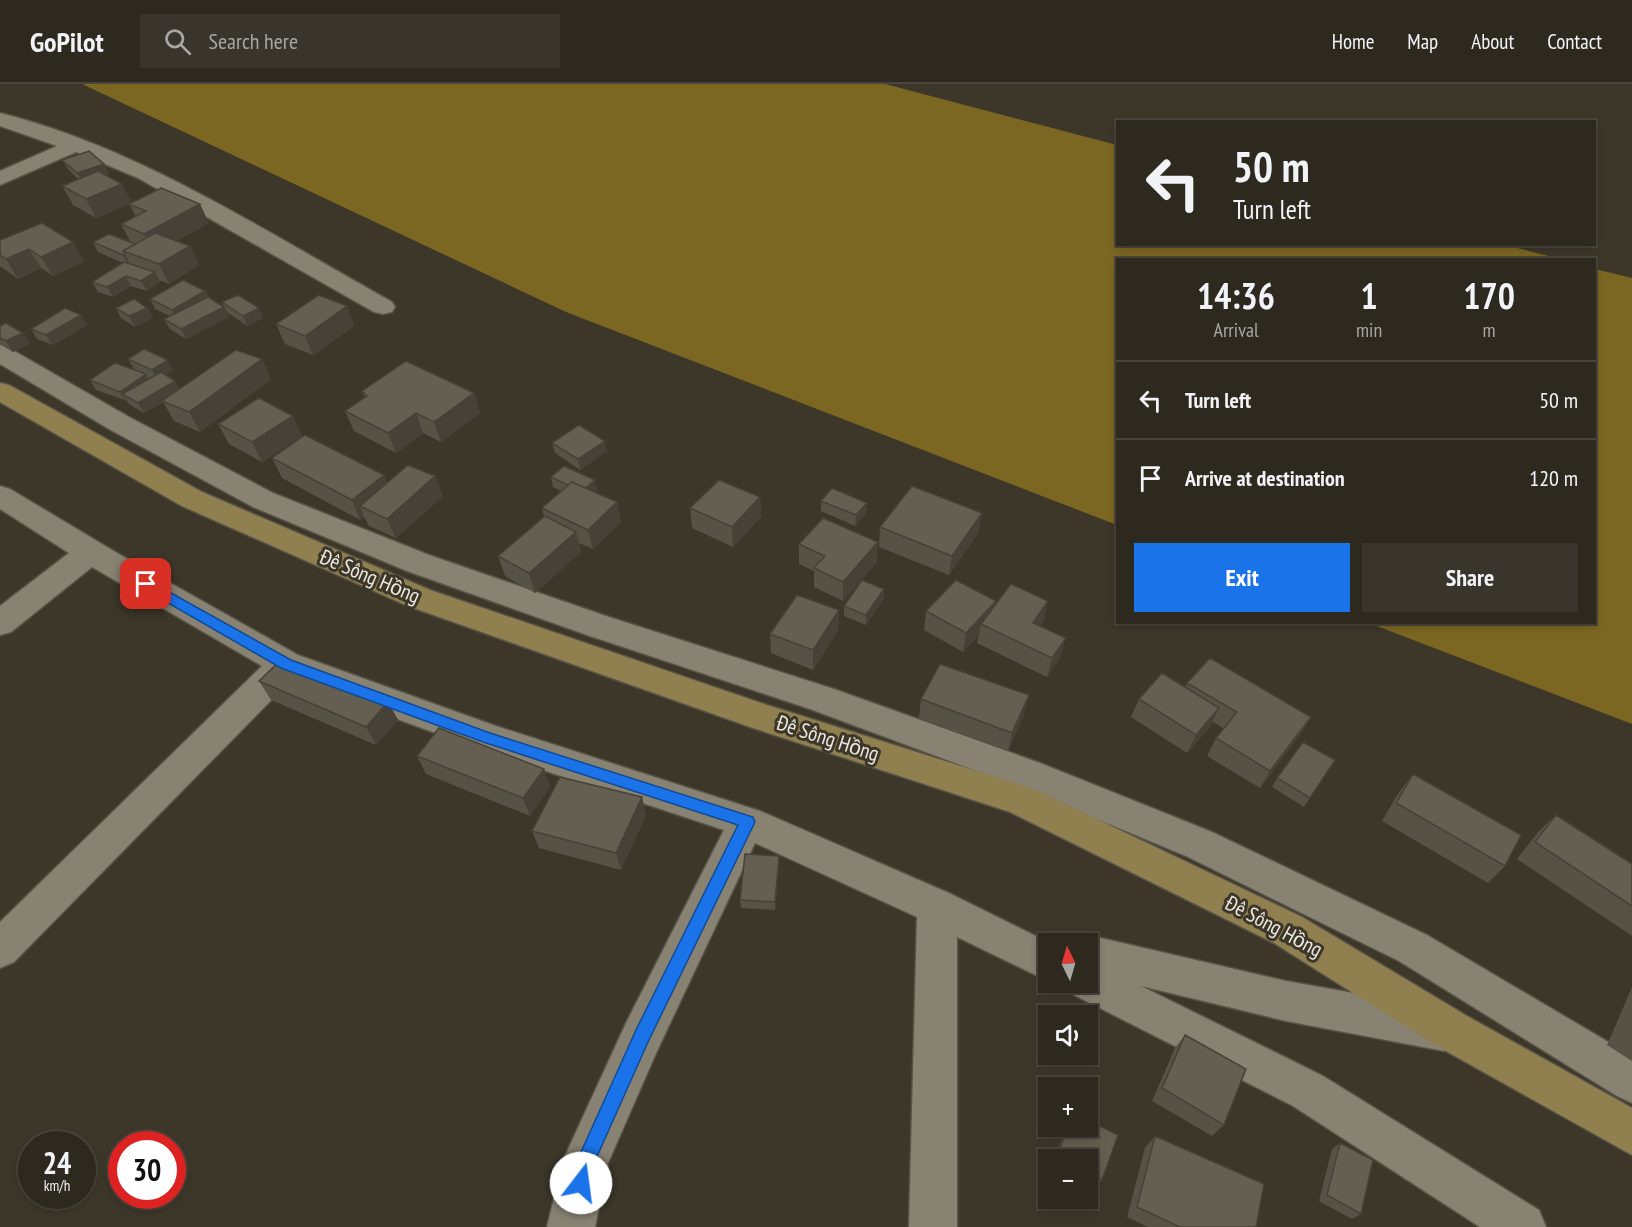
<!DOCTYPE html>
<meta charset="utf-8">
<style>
:root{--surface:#2d291f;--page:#39352c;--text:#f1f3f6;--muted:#a7a6a4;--line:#48453d;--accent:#1a73e8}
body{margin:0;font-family:"PT Sans Narrow",sans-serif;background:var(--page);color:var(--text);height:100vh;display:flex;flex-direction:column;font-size:22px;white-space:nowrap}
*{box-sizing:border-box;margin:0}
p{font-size:20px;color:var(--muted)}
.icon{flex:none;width:33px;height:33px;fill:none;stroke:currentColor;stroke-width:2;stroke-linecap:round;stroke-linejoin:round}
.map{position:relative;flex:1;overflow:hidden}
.sheet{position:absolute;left:1116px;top:174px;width:480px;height:366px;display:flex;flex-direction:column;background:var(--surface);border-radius:0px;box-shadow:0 3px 9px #0003,0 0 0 2px var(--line)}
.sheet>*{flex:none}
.banner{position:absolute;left:1116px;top:36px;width:480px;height:126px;border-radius:0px;box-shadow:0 3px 9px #0003,0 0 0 2px var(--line);background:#2d291f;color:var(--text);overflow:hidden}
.needle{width:39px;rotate:355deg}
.buttons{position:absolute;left:1038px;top:849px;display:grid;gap:12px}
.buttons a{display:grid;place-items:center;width:60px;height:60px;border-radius:0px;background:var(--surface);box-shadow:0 3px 9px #0003,0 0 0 2px var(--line);font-size:30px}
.speed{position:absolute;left:18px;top:1047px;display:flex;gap:12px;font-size:30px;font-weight:700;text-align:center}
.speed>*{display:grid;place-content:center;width:78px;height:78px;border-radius:50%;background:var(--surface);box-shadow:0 3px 9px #0003,0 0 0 2px var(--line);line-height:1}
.speed small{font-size:15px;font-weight:400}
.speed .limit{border:9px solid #d22;background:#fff;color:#111}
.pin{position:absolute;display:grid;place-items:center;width:51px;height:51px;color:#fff;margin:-26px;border-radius:12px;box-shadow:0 3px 9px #0006}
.me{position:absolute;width:66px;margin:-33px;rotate:15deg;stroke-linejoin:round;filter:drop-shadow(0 0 4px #0008)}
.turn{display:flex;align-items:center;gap:21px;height:126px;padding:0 18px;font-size:27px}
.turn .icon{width:78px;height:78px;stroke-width:2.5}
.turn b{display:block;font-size:42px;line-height:51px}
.eta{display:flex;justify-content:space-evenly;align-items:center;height:102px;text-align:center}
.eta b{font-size:36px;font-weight:600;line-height:42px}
.cta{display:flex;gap:12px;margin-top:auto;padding:12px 18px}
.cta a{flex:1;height:69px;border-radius:0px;background:var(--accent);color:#fff;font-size:24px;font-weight:600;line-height:69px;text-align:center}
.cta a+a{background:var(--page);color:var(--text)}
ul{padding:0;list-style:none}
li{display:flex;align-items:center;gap:18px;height:78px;padding:0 18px;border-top:2px solid var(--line)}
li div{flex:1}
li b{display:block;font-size:22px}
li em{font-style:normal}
header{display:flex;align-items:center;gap:36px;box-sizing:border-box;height:84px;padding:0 30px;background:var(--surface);border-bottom:2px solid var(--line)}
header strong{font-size:28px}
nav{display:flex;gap:33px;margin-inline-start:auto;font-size:21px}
.search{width:420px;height:54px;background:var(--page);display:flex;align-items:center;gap:15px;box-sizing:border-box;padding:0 21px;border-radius:0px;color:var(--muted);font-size:22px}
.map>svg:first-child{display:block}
.water{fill:#7c6722}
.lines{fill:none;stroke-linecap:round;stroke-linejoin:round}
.minor-casing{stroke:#575347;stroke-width:3}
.primary-casing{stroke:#575347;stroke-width:3}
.minor{fill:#878272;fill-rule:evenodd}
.primary{fill:#90804f;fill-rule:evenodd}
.wall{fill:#565245}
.shaded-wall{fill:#464238}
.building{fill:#645f50;stroke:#464238;stroke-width:1.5}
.route{fill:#1a73e8;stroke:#114b97;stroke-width:1.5}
.labels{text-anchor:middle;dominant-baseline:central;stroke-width:6;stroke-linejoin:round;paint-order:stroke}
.street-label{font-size:21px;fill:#ece9e0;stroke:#3c3729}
</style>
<header>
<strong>GoPilot</strong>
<div class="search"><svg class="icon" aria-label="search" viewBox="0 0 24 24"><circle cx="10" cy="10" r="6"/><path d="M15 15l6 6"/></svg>Search here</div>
<nav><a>Home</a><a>Map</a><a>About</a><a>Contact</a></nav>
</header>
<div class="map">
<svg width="1632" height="1143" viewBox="0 0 1632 1143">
<rect width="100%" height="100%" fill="#3c3729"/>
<path class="water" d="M82,0h803l232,61 1,99h384l58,15 -442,1 -1,265 -551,-213z
M1595,185l37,9v446l-263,-101 225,-1z"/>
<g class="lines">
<g class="minor-casing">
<path id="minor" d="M0,29c138,34 268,120 392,189l3,5 -3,5 -9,2 -9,-2 -236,-134 -62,-26 -76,33v-14l57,-25 -57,-20z
M0,261l9,3 120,69 144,76 156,62 180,62 225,72 206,74 172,69 215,103 205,121v47l-15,-7 -218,-135 -213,-105 -172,-71 -204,-76 -223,-74 -180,-64 -154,-64 -144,-78 -109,-65z
M0,402l10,3 107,64 181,102 195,70 267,86 191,83 101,50h-4v37l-91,-44v290h-48l8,-310 -162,-74 -98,208 -49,112 -13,64h-48l16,-66 7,-16 57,-124 97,-191 -248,-82 -185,-68 -277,282 -14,6v-46l262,-256 -170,-99 -81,65 -11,3v-29l69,-53 -69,-44z
M1088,851l198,46 158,28 15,6 6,15 -6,15 -15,6 -158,-30 -145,-35 182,90 216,134 7,17h-66l-187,-121 -219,-111 -6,-13h20v-38h-16z"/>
</g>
<g class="primary-casing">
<path id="primary" d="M0,299l9,2 193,107 228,98 337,115 267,84 268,128 165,99 165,92v47l-195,-109 -163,-103 -264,-131 -257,-84 -345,-122 -226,-100 -182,-104z"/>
</g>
<use href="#minor" class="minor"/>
<use href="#primary" class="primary"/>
</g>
<path class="wall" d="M62,76l42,4 5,10 -3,1 25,28 78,20 -33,18 14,5 9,19 -30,19 -10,-4 1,2 -13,9 -16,-5 -18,11 -15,-5 -6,-10 31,-19 -25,-11 -5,-10 38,1 -10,-19 15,-7 -7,-13 -33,14 -23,-13 -11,-19 16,-7 -10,-10z
M0,156l73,2 11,20 -31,14 -12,-8 -23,11 -18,-13z
M205,207l4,6 15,10 5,10 -43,22 -16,-10 -6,-10 6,-3 -15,-7 -5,-10z
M222,218l37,6 4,10 -16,8 -20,-14z
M347,222l7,20 -41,29 -28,-11 -9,-20z
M116,224h31l6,10 -18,9 -14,-9z
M81,231l6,10 -34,20 -16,-6 -6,-10z
M0,242l30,17 -17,9 -13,-8z
M128,275l45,11 -7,5 14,14 91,-10 -71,53 -26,-11 -11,-19 -19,11 -15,-9 -2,-3 -31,-11 -6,-10 44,-11z
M362,307l112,2 6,20 -39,29 -18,-9 -27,20 -42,-22 -9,-20 20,-13z
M218,340l84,12 -40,26 -33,-18z
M552,359l55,8 -27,19 -25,-17z
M272,374l112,17 3,8 48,-7 8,20 -47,42 -27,-12 -5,-9 -4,3 -78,-42z
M551,393l46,13 -2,2 22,10 4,20 -28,27 -14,-6 2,9 -46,41 -30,-17 -7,-20 46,-39 -2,-9 19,-17 -8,-4z
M760,413l1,20 -28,30 -41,-19 -2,-20z
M821,417l46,2 -1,10 -11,13 -34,-15z
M982,429l-4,20 -29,42 -70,-28 1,-20z
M799,460l78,18 -34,39 -29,-14v-16l-15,-7z
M884,514l-18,27 -22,-9v-10z
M996,517l-1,5 49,15 -4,5 20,31 -13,20 -70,-34 2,-8 -16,17 -39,-22 2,-19z
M839,526l-1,20 -25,40 -42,-17 -1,-19z
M259,597l129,21 10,18 -22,25 -105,-45z
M1187,599l124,34 -11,18 -40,53 -53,-32 9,-18 7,-10 -10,-6 -3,5 -23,26 -56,-36 8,-18 46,-12z
M921,615l103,15 -16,37 -89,-33z
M417,672l127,13 6,18 -20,29 -104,-42z
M1335,676l-31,47 -32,-20 5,-9z
M1413,690l92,92 -17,17 -106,-62 17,-29z
M646,731l-25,55 -82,-22 -7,-17z
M1556,731l76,49v72l-115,-77 21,-27z
M779,781l-4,45 -34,-2 -1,-8z
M1632,903v74l-25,-16z
M1185,951l39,90 -12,11 -60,-35 23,-53z
M1067,1042h21l14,54 -4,6 -10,-6v-20h-34z
M1155,1052l101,91h-108l-21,-10 18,-69z
M1340,1059l21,71 -9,5 -33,-18 13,-52z"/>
<path class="shaded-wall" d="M104,80l5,10 -26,9 -6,-10z
M122,100l10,19 -36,15 -10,-19z
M200,120l9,19 -55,30 -10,-19z
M73,158l11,20 -31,14 -12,-19z
M190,162l9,19 -30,19 -10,-20z
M29,165l12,19 -23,11 -12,-20z
M125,170l5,10 -1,1 -6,-10z
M155,188l5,10 -13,9 -6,-10z
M126,192l5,10 -18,11 -6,-10z
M205,207l5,10 -33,19 -5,-10z
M347,222l7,20 -41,29 -8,-19z
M224,223l5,10 -43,22 -5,-10z
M147,224l6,10 -18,9 -6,-11z
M259,224l4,10 -16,8 -4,-10z
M81,231l6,10 -34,20 -7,-10z
M23,249l7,10 -17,9 -7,-11z
M262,275l9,20 -71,53 -11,-20z
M168,276l5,10 -15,10 -6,-10z
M146,290l5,10 -29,10 5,7 -1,1 -6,-10z
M175,297l6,10 -37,22 -6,-10z
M474,309l6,20 -39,29 -7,-20z
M416,329l7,20 -27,20 -8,-20z
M293,332l9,20 -40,26 -10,-20z
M605,357l2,10 -27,19 -2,-11z
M384,391l8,20 -32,11 4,11 -4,3 -8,-20z
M435,392l8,20 -47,42 -9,-19z
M595,396l2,10 -13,12 -2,-10z
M760,413l1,20 -28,30 -1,-20z
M617,418l4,20 -28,27 -5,-19z
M867,419l-1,10 -11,13 1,-11z
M982,429l-4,20 -29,42 3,-19z
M576,448l5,20 -46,41 -6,-20z
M878,458l-1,20 -34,39v-19z
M884,505v9l-18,27v-10z
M996,517l-4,20 -11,3 -2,11 -16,17 3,-19z
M1048,517l-4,20 -16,21 5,-19z
M839,526l-1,20 -25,40v-20z
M1066,554l-6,19 -13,20 5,-19z
M1029,611l-5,19 -16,37 4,-18z
M388,618l10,18 -22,25 -10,-18z
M1219,624l-9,19 -23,26 9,-18z
M1311,633l-11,18 -40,53 10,-17z
M544,685l6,18 -20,29 -7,-18z
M642,713l4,18 -25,55 -5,-17z
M779,772v9l-4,45v-8z"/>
<path class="building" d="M89,67l15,13 -27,9 -15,-13z
M98,87l24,13 -36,15 -24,-13z
M161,104l39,16 -56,30 -23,-10 25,-13 -17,-7z
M42,139l31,19 -32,15 -12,-8 -23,10 -6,-4v-15z
M155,149l35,13 -31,18 -36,-13z
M109,150l26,10 -12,7 2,3 -2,1 -30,-13z
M124,178l31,10 -14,9 -15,-5 -19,11 -15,-5z
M183,196l22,11 -33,19 -22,-11z
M238,211l21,13 -16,8 -21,-14z
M319,211l28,11 -42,30 -29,-12z
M208,213l16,10 -43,22 -17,-10z
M134,215l13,9 -18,8 -13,-8z
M65,224l16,7 -35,20 -15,-6z
M6,239l17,10 -17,8 -6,-3v-12z
M144,265l24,11 -16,10 -24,-11z
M236,266l26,9 -73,53 -27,-11z
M406,277l68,32 -40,29 -18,-9 -28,20 -43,-22 22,-15 -5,-5z
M115,279l31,11 -26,18 -30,-12z
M161,288l14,9 -37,22 -16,-9z
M259,314l34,18 -41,26 -34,-18z
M579,341l26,16 -27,18 -26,-16z
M305,351l79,40 -32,25 -80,-42z
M408,381l27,11 -48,43 -27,-13z
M564,382l31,14 -9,8 -14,-6 -4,3 -17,-8z
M719,396l41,17 -28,30 -42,-19z
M572,398l45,20 -29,28 -46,-22z
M912,402l70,27 -30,43 -72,-29z
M832,404l35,15 -11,12 -35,-14z
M545,432l31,16 -47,41 -31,-17z
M823,434l55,24 -35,40 -29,-14 11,-12 -26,-12z
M862,496l22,9 -18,26 -22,-9z
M956,496l40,21 -30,32 -40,-22z
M1011,500l37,17 -15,22 33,15 -14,20 -71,-34z
M797,511l42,15 -26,40 -43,-16z
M283,574l105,44 -22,25 -107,-46z
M1210,574l101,59 -41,54 -54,-33 21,-26 -50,-29z
M940,580l89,31 -17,38 -91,-34z
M1162,589l57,35 -23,27 -57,-36z
M439,644l105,41 -21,29 -106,-42z
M1303,658l32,18 -25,38 -33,-20z
M1413,690l108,61 -16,31 -109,-63z
M560,693l82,20 -26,56 -84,-22z
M1556,731l76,49v42l-97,-64z
M745,770l34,2 -4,46 -35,-2z
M1185,951l61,34 -22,56 -62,-37z
M1088,1036l30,15 -16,45 -14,-7v-13h-26l-5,-3 11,-31h20z
M1155,1052l109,48 -8,43h-76l-43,-20z
M1340,1059l33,17 -12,54 -34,-19z"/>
<path class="route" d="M146,495l145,81 199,73 263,84 2,5 -107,220 -53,119 -7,28 -7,3 -6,-3 -3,-6 5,-22 59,-131 102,-205 -255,-83 -202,-74 -139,-80 -2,-4z"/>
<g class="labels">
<g class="street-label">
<text transform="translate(370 492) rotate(23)">Đê Sông Hồng</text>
<text transform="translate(828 654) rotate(18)">Đê Sông Hồng</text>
<text transform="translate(1274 842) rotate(28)">Đê Sông Hồng</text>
</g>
</g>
</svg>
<div class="buttons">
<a><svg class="needle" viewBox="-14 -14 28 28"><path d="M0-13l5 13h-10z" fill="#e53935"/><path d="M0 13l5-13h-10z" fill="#a7a6a4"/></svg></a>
<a><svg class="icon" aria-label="sound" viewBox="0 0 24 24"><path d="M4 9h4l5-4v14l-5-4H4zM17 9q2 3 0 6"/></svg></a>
<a>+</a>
<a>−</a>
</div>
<div class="speed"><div>24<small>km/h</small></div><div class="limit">30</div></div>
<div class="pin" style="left:146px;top:500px;background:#d93025"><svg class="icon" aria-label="arrive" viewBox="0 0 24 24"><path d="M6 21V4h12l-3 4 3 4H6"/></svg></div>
<svg class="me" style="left:581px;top:1099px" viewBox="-20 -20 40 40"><circle r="19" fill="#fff"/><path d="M0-13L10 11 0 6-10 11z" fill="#1a73e8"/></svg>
<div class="banner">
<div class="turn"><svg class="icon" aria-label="left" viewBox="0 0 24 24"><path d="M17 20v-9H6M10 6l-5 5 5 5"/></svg><div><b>50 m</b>Turn left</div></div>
</div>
<section class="sheet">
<div class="eta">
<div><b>14:36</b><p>Arrival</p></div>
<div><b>1</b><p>min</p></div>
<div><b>170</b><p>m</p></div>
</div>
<ul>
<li><svg class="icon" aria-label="left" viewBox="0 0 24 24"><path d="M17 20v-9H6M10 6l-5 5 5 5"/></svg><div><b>Turn left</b></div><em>50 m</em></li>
<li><svg class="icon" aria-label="arrive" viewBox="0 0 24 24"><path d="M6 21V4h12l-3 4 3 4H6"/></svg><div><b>Arrive at destination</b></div><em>120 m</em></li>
</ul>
<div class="cta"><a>Exit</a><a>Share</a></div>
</section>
</div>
